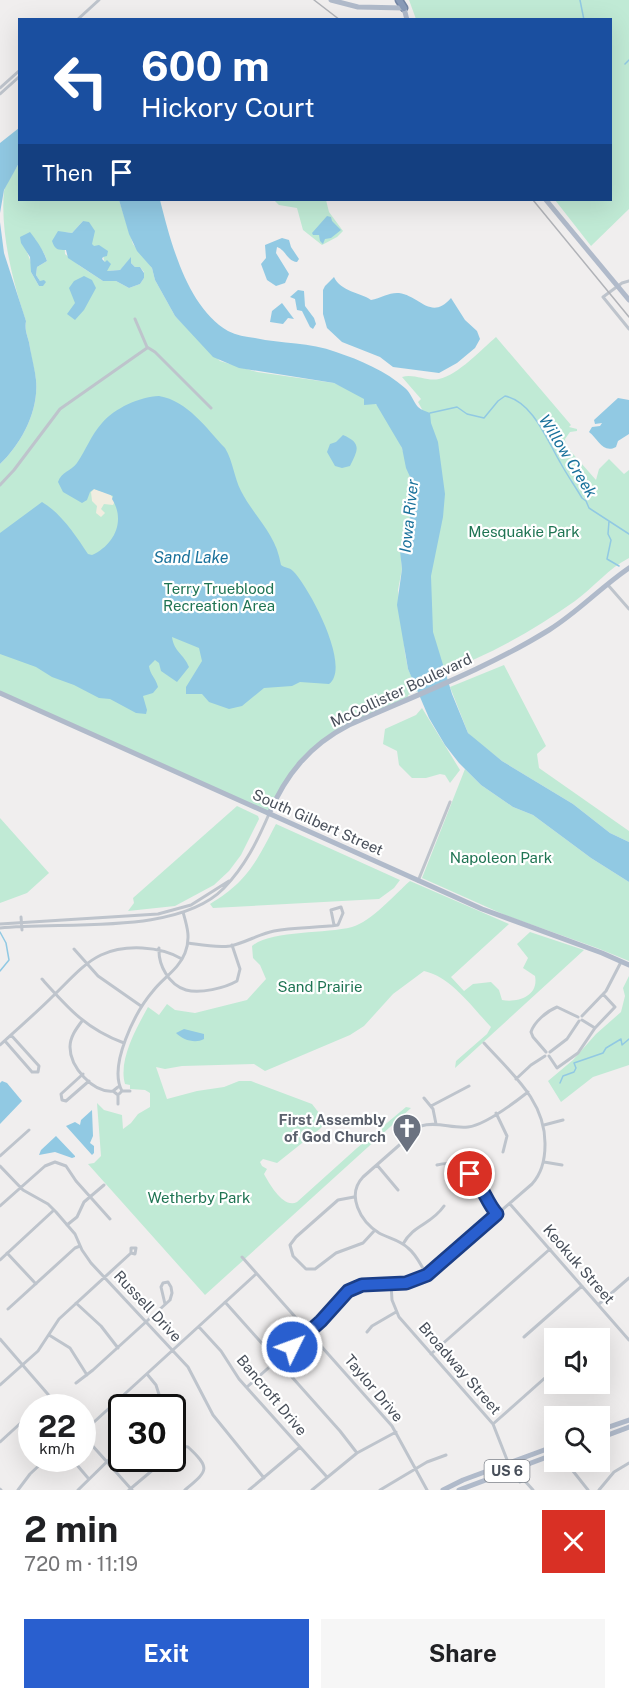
<!DOCTYPE html>
<meta charset="utf-8">
<style>
:root{--surface:#fff;--page:#f6f6f6;--text:#202124;--muted:#757577;--accent:#295fcf}
body{margin:0;font-family:"Public Sans",sans-serif;background:var(--page);color:var(--text);height:100vh;display:flex;flex-direction:column;font-size:22px;white-space:nowrap}
*{box-sizing:border-box;margin:0}
p{font-size:20px;color:var(--muted)}
.icon{flex:none;width:33px;height:33px;fill:none;stroke:currentColor;stroke-width:2;stroke-linecap:round;stroke-linejoin:round}
.map{position:relative;height:1490px;overflow:hidden}
.side{display:flex;flex-direction:column;background:var(--surface);flex:1}
.side>*{flex:none}
.banner{position:absolute;left:18px;top:18px;width:594px;height:183px;border-radius:0px;box-shadow:0 6px 24px #0002;background:#1a4fa0;color:#fff;overflow:hidden}
.fabs{position:absolute;left:544px;top:1328px;display:grid;gap:12px}
.fabs a{display:grid;place-items:center;width:66px;height:66px;border-radius:0px;background:var(--surface);box-shadow:0 6px 24px #0002;font-size:30px}
.speed{position:absolute;left:18px;top:1394px;display:flex;gap:12px;font-size:30px;font-weight:700;text-align:center}
.speed>*{display:grid;place-content:center;width:78px;height:78px;border-radius:50%;background:var(--surface);box-shadow:0 6px 24px #0002;line-height:1}
.speed small{font-size:15px;font-weight:400}
.speed .limit{border:3px solid #111;border-radius:9px;background:#fff;color:#111}
.pin{position:absolute;display:grid;place-items:center;width:51px;height:51px;color:#fff;margin:-26px;border:3px solid #fff;border-radius:50%;box-shadow:0 2px 6px #0007}
.me{position:absolute;width:66px;margin:-33px;rotate:48deg;stroke-linejoin:round;filter:drop-shadow(0 0 4px #0008)}
.turn{display:flex;align-items:center;gap:21px;height:126px;padding:0 24px;font-size:27px}
.turn .icon{width:78px;height:78px;stroke-width:2.5}
.turn b{display:block;font-size:42px;line-height:51px}
.then{display:flex;align-items:center;height:57px;padding:0 24px;background:#0003;gap:12px;font-size:22px}
.round{display:grid;place-items:center;flex:none;width:63px;height:63px;border-radius:0px;background:var(--page)}
.head{display:flex;align-items:center;justify-content:space-between;height:102px;padding:0 24px}
h1{font-size:36px;font-weight:700;line-height:45px}
.cta{display:flex;gap:12px;margin-top:auto;padding:12px 24px}
.cta a{flex:1;height:69px;border-radius:0px;background:var(--accent);color:#fff;font-size:24px;font-weight:700;line-height:69px;text-align:center}
.cta a+a{background:var(--page);color:var(--text)}
.map>svg:first-child{display:block}
.green{fill:#c0ead5;fill-rule:evenodd}
.sand{fill:#f1ede0}
.water{fill:#91c9e3}
.lines{fill:none;stroke-linecap:round;stroke-linejoin:round}
.stream{stroke:#91c9e3;stroke-width:1.5}
.highway-casing{stroke:#7586a4;stroke-width:9}
.minor{stroke:#bec4cc;stroke-width:3}
.major{stroke:#b0baca;stroke-width:5}
.highway{stroke:#8a9bb8;stroke-width:6}
.rail{stroke:#b1b3b8;stroke-width:1.5}
.route-casing{stroke:#1b3e87;stroke-width:15}
.route{stroke:#295fcf;stroke-width:10}
.labels{text-anchor:middle;dominant-baseline:central;stroke-width:4.5;stroke-linejoin:round;paint-order:stroke}
.shield{fill:#fff;stroke:#7f848c;stroke-width:1.5}
.shield-label{font-size:14px;font-weight:bold;fill:#484f5a}
.park-label{font-size:15px;fill:#1f7453;stroke:#fff}
.street-label{font-size:15px;fill:#484f5a;stroke:#fff}
.worship-label{font-size:15px;font-weight:bold;fill:#5b616d;stroke:#fff;text-anchor:end}
.water-label{font-size:16px;font-style:italic;fill:#19719b;stroke:#fff}
</style>
<div class="map">
<svg width="629" height="1490" viewBox="0 0 629 1490">
<rect width="100%" height="100%" fill="#f0eeee"/>
<path class="green" d="M409,0h220v209l-38,37 -36,-46h55v-180l-194,-1z
M19,163l1,37h99l14,44 19,24 3,12 20,36 45,45 37,11 77,11 32,15 14,9 13,19 9,22 9,31v40l-10,40 1,10 -4,21 7,63 3,16 10,22 -10,4 1,4 -70,32 -41,32 -29,51 -269,-121v-229c21,-20 39,-53 36,-84 -1,-10 -5,-21 -6,-32 -1,-10 -6,-16 -4,-27 -13,-38 -26,-89 -22,-130 3,-10 10,-19 15,-28zM83,221l10,13 -2,10 12,12 4,15 13,-1 11,-12v5l4,4h5l4,5v6l-4,6 -11,4 -13,-7h-13l-23,-15 -15,-12 -1,-22 8,1zM35,239c4,9 8,9 12,22l-10,6 -1,8 4,6 2,1 -3,4 -8,-14 1,-7 -7,-18z
M274,200h52l3,12 14,19 -6,6 -15,8 -19,-15 -6,-22 -18,-3z
M496,337l75,88 -2,2 8,2v2l-7,1 -5,7 1,7 30,34 3,-11 10,-10 15,15 5,-4v88c-20,10 -36,30 -54,43 -42,30 -86,54 -134,72l-11,-40 -2,-213 -10,-18 3,-3 -19,-22c12,-4 25,5 37,2 19,-4 43,-30 57,-42z
M504,665l42,81 -9,8 2,14 90,63v11l-19,-9 -37,-29 -71,-43 -28,-22 -6,-6 -18,-46z
M422,708l38,62 -10,13 -5,-8 -5,-1 -14,4h-14l-13,-13 -2,-14 -14,-7 2,-15 31,-14z
M465,769l16,16 32,22 20,8 58,43 38,24v79l-32,-13 -90,-32 -85,-38z
M237,806l21,10 1,3 -18,36 -12,16 -15,14 -39,21 -47,5 6,-8 -1,-5z
M0,818l49,55 -22,20 -27,10z
M276,824l124,56 -6,8 -15,11 -166,9 -3,-4c38,-23 46,-42 66,-80z
M410,881l99,43 -58,53 13,14 9,-7 18,-2 8,8 3,10c16,3 37,-4 33,-24l-12,-8 5,-10 -11,-14 13,-12 54,18 -129,118 1,-7 31,-27 4,-7c-19,-20 -40,-50 -67,-56l-31,23 -29,32 -14,9 -85,36 -11,-7 -72,2 -17,3 -9,-2 11,32 30,-8 27,-4 15,-6h12l61,23 11,14 1,5 -3,5 -44,35 -14,-4 -3,3 2,4 5,3 -3,5c6,11 20,35 33,28l60,-54 49,-41 5,1 -206,187 -117,-131 6,-1 7,-7 -4,-53 7,7 18,5 1,14 8,-6 7,-9 12,-7v-14l-5,-3 -15,-1v-4l-5,-1c-7,-24 12,-57 23,-77l11,8 8,-11 8,6 20,3 52,-13 19,-21 -6,-14 -7,-7 -1,-12c18,-16 74,-12 100,-19 19,-5 43,-33 58,-46z
M629,976v89l-36,12 -32,25 -13,-21 25,-21 23,-26 25,-22 4,-16 -2,-8z"/>
<path class="sand" d="M94,489l16,5 5,7 -2,4 -9,-1 -3,5 4,4 -4,4 -5,-4 1,-7 -5,-5 -1,-9z"/>
<path class="water" d="M19,128v35l-15,27 -4,23v-70z
M119,200h41c11,43 27,107 68,131 8,4 18,6 27,7 27,6 55,4 81,14 24,8 50,19 69,36 6,5 8,13 13,19 3,3 8,4 12,6l1,10 7,19 7,52 -2,23 -12,59 2,56 19,62 16,39 34,28 71,43 37,29 19,9v40l-38,-24 -58,-43 -20,-8 -32,-22 -22,-22 -14,-18 -16,-27 -21,-49 -11,-64 5,-36 -2,-18 7,-11 3,-24 1,-37 -5,-11 -4,-20 -26,-44 -12,1v-6l-30,-16 -95,-15 -26,-11 -38,-41 -20,-36 -3,-12 -15,-17 -8,-17z
M327,216l4,1 1,4 9,9 -10,8 -6,1 -2,5 -3,-3 -1,-6h-6l-1,-2z
M83,221l6,1 6,9 -3,13 2,2 5,-1 9,6 -1,5 -4,1 -1,2 3,3 2,-2 4,4 -4,7 13,-1 11,-13v6l4,4h5l4,6v5l-4,6 -11,4 -13,-7h-13l-35,-23 -2,-8c-8,0 -11,0 -14,-9l6,-10 14,2z
M0,222l4,31 22,68c-2,11 3,17 4,27 2,11 5,22 6,32 3,31 -15,64 -36,84z
M30,232c7,9 13,17 17,29l-10,6 -1,8 4,6 4,-1 2,2 -3,4h-4l-8,-14 -1,-15 -9,-14 -1,-6z
M282,238l7,2 2,7 8,12 -2,3c-10,-1 -11,-12 -20,-15l-1,6 13,21 -4,9 -9,3 -9,-6 -6,-16 5,-6 -1,-13z
M84,276l8,4 4,8 -12,22 -9,10 -8,-6 8,-11 -6,-15 5,-7z
M334,277c7,15 26,15 37,23 10,-2 19,-8 28,-7 21,3 32,28 52,5l14,22 12,11 3,8 -5,9 -18,15 -18,10 -46,-6 -13,-10 -38,-15 -15,-14 -4,-14v-24l2,-4z
M298,290l6,1 1,15 9,12 2,6 -3,5 -3,-2 -8,-16 -5,-1 -2,-11 -5,-2z
M282,303l12,16 -6,-1 -5,6 -13,-2 2,-11z
M159,396c29,5 47,32 66,52 8,13 9,29 16,43 14,27 35,42 40,74 4,3 8,2 12,6 16,16 59,96 36,113l-29,-2 -8,4 -28,2 -22,18 -13,3 -20,-7 -7,-8h-16v-7l16,-26 -3,-13 -27,-11c2,15 12,17 17,30l-12,15 -16,-11 -2,-8 -4,-3 -6,6c1,9 7,12 9,21l-5,6 -10,3 4,14 -1,4 -10,-1 -26,-14 -11,-1 -25,-13 -22,-8 -16,-10 -36,-13v-121l42,-31c19,11 34,34 46,52l4,1c22,-10 34,-34 20,-56l1,-3 -19,-7 -4,3 -3,8 -5,3 -19,-11 -5,-10c3,-10 13,-11 19,-19 9,-13 14,-28 25,-40 13,-15 37,-26 57,-27z
M618,398l11,2v34l-11,7 -2,6c-13,7 -18,-8 -27,-15l3,-5 8,-1 2,-3 -7,1 -1,-4z
M343,435c19,8 15,15 7,31l-8,2 -7,-2 -8,-14 3,-8 6,-2z
M184,1029l20,5v5c-9,5 -21,1 -28,-6z
M2,1081l5,2 15,18 -22,23v-41z
M92,1110l1,26 -3,7 4,3v7l-2,2 -26,-29 9,-4 5,3 1,-5z
M56,1136l19,20v1l-3,1 -17,-6 -16,3 2,-5z"/>
<g class="lines">
<path class="stream" d="M580,0l4,20
M625,64l4,-4
M430,413l27,-6 10,7 17,4 14,-17 7,-5c28,6 42,44 55,66 7,13 15,24 22,36l4,3 3,7 40,26
M609,521l-1,13 3,6 -4,19 12,7
M0,932l6,11 3,17 -9,11
M560,1083l3,-7 11,-4 2,-4 -2,-5 29,-10 3,-5 15,-9 1,6 7,-6"/>
<g class="highway-casing">
<path id="highway" d="M399,0l5,8"/>
</g>
<path class="minor" d="M77,20l22,-20
M0,88l20,-18
M0,94l20,-18
M629,281l-7,2 -19,14 26,32
M135,319l12,28 8,5 56,56
M0,485l14,-15 46,-61 87,-61
M608,585l21,24
M418,881l32,-79
M21,917l1,13
M0,924l158,-10 33,-9 38,-24
M0,928c63,-7 178,8 224,-40 21,-22 33,-46 45,-74
M188,943c14,2 28,5 42,3 15,-3 29,-12 44,-15 20,-4 43,-3 64,-6l5,-12 -2,-6 -10,3 3,15
M159,948c-1,17 10,37 27,42 14,4 39,-2 51,-9l3,-12 -8,-24
M74,949l24,27 43,30
M42,979c26,29 44,50 82,64
M582,1016l24,-25 15,-29
M82,1021c-6,8 -12,16 -12,26 0,20 23,46 43,44
M595,1028l20,-21 -12,-13
M5,1041l27,31h6l1,-6 -28,-31
M0,1045c17,-16 35,-31 52,-48 15,-14 30,-33 49,-42 24,-11 59,-9 81,4
M546,1052l-13,-15 -2,-5c3,-10 16,-21 26,-25l21,10
M550,1052l17,-13 12,-18
M549,1056l8,12 21,-15 17,-25 -13,-8
M83,1074l-22,20 1,6 4,1 23,-20
M516,1079l15,-14 14,-9
M118,1087l-5,4 5,4 4,-4c-14,-25 13,-79 31,-100 10,-13 26,-22 32,-38 6,-15 2,-27 -2,-41
M122,1091h8
M424,1098l9,11 3,15
M118,1104v-9
M431,1106l38,-20
M496,1113l11,23 -4,16
M544,1125l19,-5
M0,1156l29,-26
M544,1162l18,3
M377,1165l21,25
M437,1165c37,-10 42,31 60,49
M0,1166l23,24 25,14 8,8 19,22 7,16 9,13 97,104 25,48 51,63
M354,1197l-16,3 -42,37 -6,8 3,11 13,13h9l21,-16 27,-10 12,-13
M510,1204l119,136
M0,1206l45,-40 10,-4 11,4 10,15 34,38
M67,1225l10,-8 7,-15 20,-17
M403,1244c11,-20 28,-19 41,-38
M7,1253l29,31
M131,1253v-5h5
M242,1257l150,169 35,64
M0,1260l54,-50
M427,1275c-6,-9 -10,-20 -19,-27 -8,-8 -20,-10 -29,-15 -19,-12 -33,-38 -16,-56l58,-51c16,-5 31,3 47,1 17,-2 46,-24 60,-35
M391,1284l1,16 7,17 94,107 18,46
M225,1302l115,129 17,22
M76,1303l25,23 17,22
M599,1304l30,-26
M8,1309l67,-61 5,-2
M199,1327l22,24 18,28 88,98
M367,1332l5,-6 24,-14
M49,1335l21,13 17,27
M524,1337l58,-51
M0,1339l59,68
M600,1352l4,-1
M431,1354l119,-105
M147,1374l9,11 7,22
M76,1383l17,-13 77,-70 2,-7 -1,-6 -3,-5 -5,1 -2,4 4,17
M0,1385l38,-34 21,-32 72,-66 4,1 1,-6
M247,1387l74,-66 27,-30 14,-6 39,-1 26,-9 105,-91c10,-11 13,-24 13,-39 1,-44 -34,-72 -61,-102
M493,1424l62,-55
M82,1433l174,-159
M82,1434l50,56
M0,1442l24,-22 8,-2
M172,1453l9,-7 7,1c24,22 19,24 -3,43
M71,1458l17,20
M569,1466l19,24
M520,1482l4,-2 9,10
M0,1489l1,1
M18,1490l12,-16 17,-16
M78,1490l44,-43
M129,1490l38,-32
M249,1490l51,-43
M312,1490l45,-37 39,-21
M380,1490l47,-28 19,-7
M599,1490l15,-18 15,-9"/>
<path class="major" d="M331,0l27,7 46,1 3,12
M546,200l83,100
M0,693l482,216 120,44 27,12
M269,814c17,-40 41,-69 80,-89 67,-30 137,-56 200,-95 29,-18 52,-43 80,-62
M600,1430l29,-10
M600,1438l29,-11
M443,1490l20,-10 92,-34
M459,1490l96,-36"/>
<use href="#highway" class="highway"/>
<path class="rail" d="M314,0l26,20
M533,200l96,117"/>
</g>
<g class="lines">
<g class="route-casing">
<path id="route" d="M292,1347l29,-26 27,-30 14,-6 44,-2 21,-8 70,-61c-11,-12 -14,-29 -27,-40"/>
</g>
<use href="#route" class="route"/>
</g>
<defs>
<g id="church-pin" transform="scale(1.5)"><path d="M0 17L-7.5 6A9.5 9.5 0 1 1 7.5 6Z" fill="#6b7280" stroke="#fff"/><path d="M-1.2-6h2.4v3.5h3.3v2.4h-3.3V6h-2.4V-.1h-3.3v-2.4h3.3Z" fill="#fff"/></g>
</defs>
<g fill-rule="evenodd">
<use href="#church-pin" x="407" y="1128"/>
</g>
<g class="labels">
<rect class="shield" x="484.5" y="1460" width="45" height="22" rx="4.5"/>
<g class="shield-label">
<text x="507" y="1471">US 6</text>
</g>
<g class="park-label">
<text x="524" y="531">Mesquakie Park</text>
<text x="219" y="588">Terry Trueblood<tspan x="219" dy="17">Recreation Area</tspan></text>
<text x="501" y="857">Napoleon Park</text>
<text x="320" y="986">Sand Prairie</text>
<text x="199" y="1197">Wetherby Park</text>
</g>
<g class="street-label">
<text transform="translate(401 690) rotate(-25)">McCollister Boulevard</text>
<text transform="translate(318 822) rotate(24)">South Gilbert Street</text>
<text transform="translate(579 1264) rotate(49)">Keokuk Street</text>
<text transform="translate(148 1306) rotate(47)">Russell Drive</text>
<text transform="translate(460 1368) rotate(49)">Broadway Street</text>
<text transform="translate(374 1388) rotate(50)">Taylor Drive</text>
<text transform="translate(272 1395) rotate(50)">Bancroft Drive</text>
</g>
<g class="worship-label">
<text x="386" y="1119">First Assembly<tspan x="386" dy="17">of God Church</tspan></text>
</g>
<g class="water-label">
<text transform="translate(568 456) rotate(58)">Willow Creek</text>
<text transform="translate(409 516) rotate(-84)">Iowa River</text>
<text x="191" y="557">Sand Lake</text>
</g>
</g>
</svg>
<div class="fabs">
<a><svg class="icon" aria-label="sound" viewBox="0 0 24 24"><path d="M4 9h4l5-4v14l-5-4H4zM17 9q2 3 0 6"/></svg></a>
<a><svg class="icon" aria-label="search" viewBox="0 0 24 24"><circle cx="10" cy="10" r="6"/><path d="M15 15l6 6"/></svg></a>
</div>
<div class="speed"><div>22<small>km/h</small></div><div class="limit">30</div></div>
<div class="pin" style="left:470px;top:1174px;background:#d93025"><svg class="icon" aria-label="arrive" viewBox="0 0 24 24"><path d="M6 21V4h12l-3 4 3 4H6"/></svg></div>
<svg class="me" style="left:292px;top:1347px" viewBox="-20 -20 40 40"><circle r="17" fill="#295fcf" stroke="#fff" stroke-width="3"/><path d="M0-11L8 9 0 5-8 9z" fill="#fff"/></svg>
<div class="banner">
<div class="turn"><svg class="icon" aria-label="left" viewBox="0 0 24 24"><path d="M17 20v-9H6M10 6l-5 5 5 5"/></svg><div><b>600 m</b>Hickory Court</div></div>
<div class="then">Then<svg class="icon" aria-label="arrive" viewBox="0 0 24 24"><path d="M6 21V4h12l-3 4 3 4H6"/></svg></div>
</div>
</div>
<section class="side">
<div class="head"><div><h1>2 min</h1><p>720 m · 11:19</p></div><a class="round" style="background:#d93025;color:#fff"><svg class="icon" aria-label="close" viewBox="0 0 24 24"><path d="M6 6l12 12M18 6L6 18"/></svg></a></div>
<div class="cta"><a>Exit</a><a>Share</a></div>
</section>
